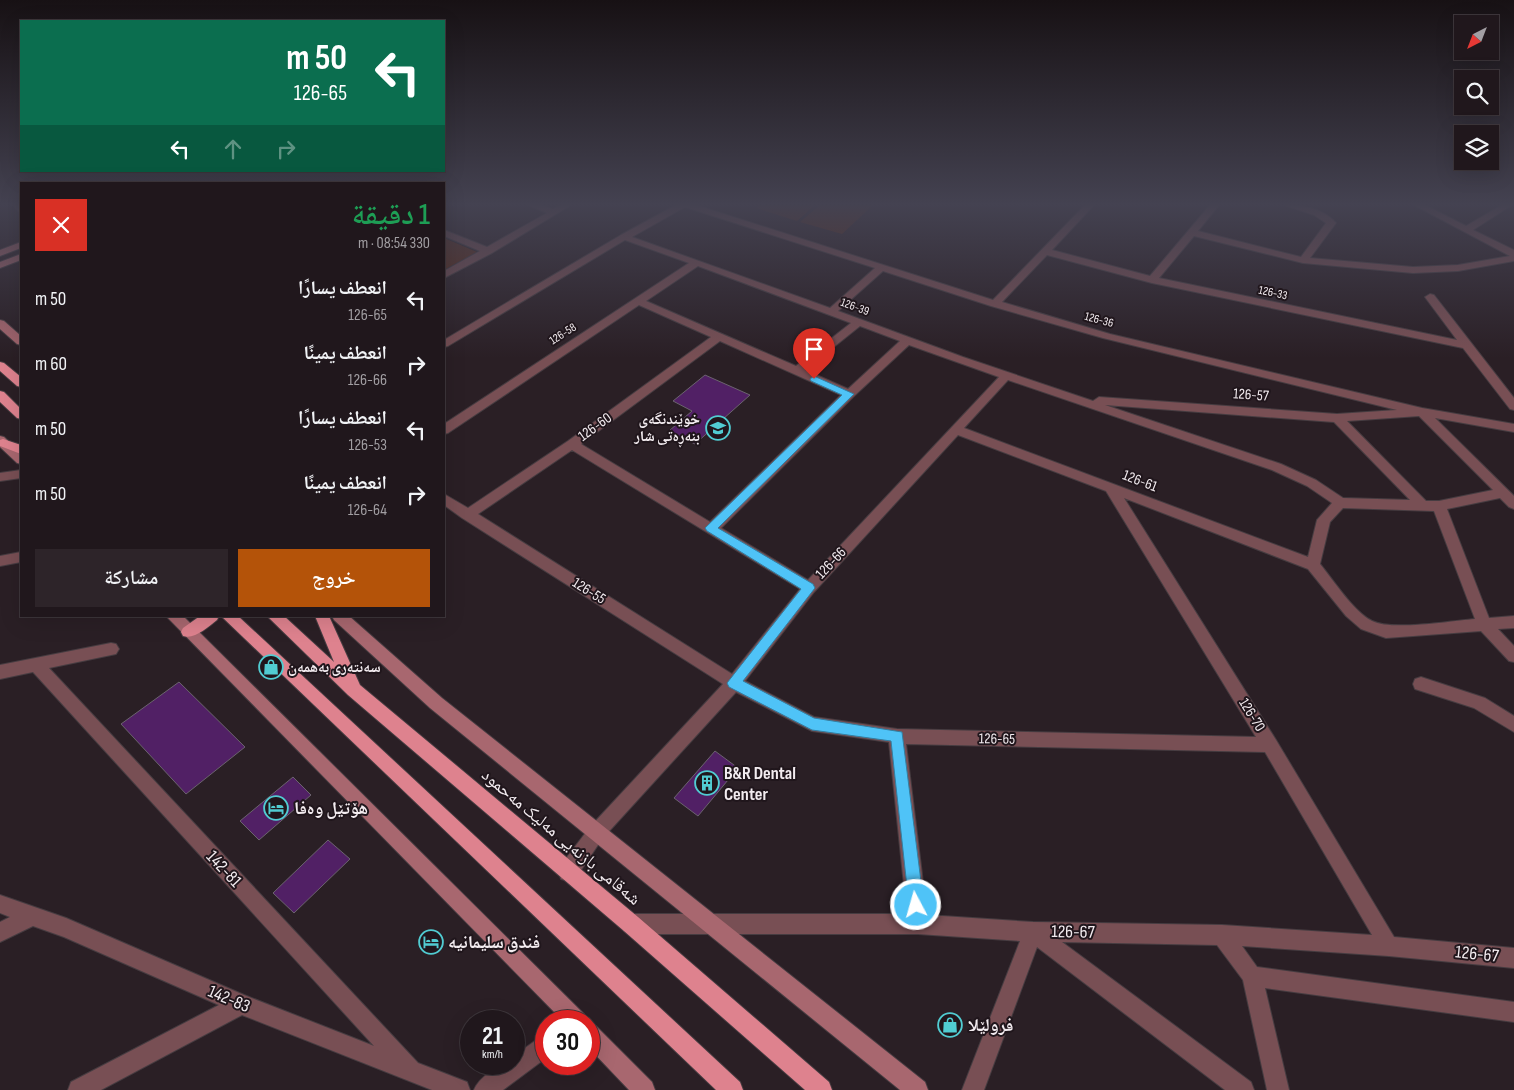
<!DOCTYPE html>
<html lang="ar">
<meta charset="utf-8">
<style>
:root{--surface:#20171c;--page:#2d2429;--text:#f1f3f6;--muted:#a29fa3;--line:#3d363b;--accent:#b45309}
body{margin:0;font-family:"Sofia Sans Condensed","Noto Naskh Arabic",sans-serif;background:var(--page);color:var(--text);direction:rtl;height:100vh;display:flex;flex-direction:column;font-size:19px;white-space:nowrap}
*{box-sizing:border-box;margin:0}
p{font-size:16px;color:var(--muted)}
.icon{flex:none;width:28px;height:28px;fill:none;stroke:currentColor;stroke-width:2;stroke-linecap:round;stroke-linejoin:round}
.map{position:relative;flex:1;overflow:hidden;direction:ltr}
.drawer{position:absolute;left:20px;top:182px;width:425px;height:435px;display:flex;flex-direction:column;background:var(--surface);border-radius:0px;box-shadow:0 5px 20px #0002,0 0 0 1px var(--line);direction:rtl}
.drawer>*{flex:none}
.hud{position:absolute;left:20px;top:20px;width:425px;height:152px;border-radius:0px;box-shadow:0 5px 20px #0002,0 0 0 1px var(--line);direction:rtl;background:#0b6e4f;color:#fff;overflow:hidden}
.needle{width:32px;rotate:222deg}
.controls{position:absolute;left:1454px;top:15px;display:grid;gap:10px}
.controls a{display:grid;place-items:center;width:45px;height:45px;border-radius:0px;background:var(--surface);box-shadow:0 5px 20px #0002,0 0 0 1px var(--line);font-size:25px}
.speed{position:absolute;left:460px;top:1010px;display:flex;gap:10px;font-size:25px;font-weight:700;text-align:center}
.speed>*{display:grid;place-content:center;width:65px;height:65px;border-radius:50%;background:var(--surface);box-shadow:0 5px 20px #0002,0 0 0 1px var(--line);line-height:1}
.speed small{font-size:12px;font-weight:400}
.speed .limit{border:8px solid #d22;background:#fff;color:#111}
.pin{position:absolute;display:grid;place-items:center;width:42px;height:42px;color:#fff;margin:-51px -21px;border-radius:50% 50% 50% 0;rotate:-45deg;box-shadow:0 0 5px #0007}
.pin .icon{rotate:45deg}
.me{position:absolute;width:55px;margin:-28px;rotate:354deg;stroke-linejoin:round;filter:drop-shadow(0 0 4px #0008)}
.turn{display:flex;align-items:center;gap:18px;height:105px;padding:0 15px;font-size:22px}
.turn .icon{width:65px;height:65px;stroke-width:2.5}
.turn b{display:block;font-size:35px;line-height:42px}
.lanes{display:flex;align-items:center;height:48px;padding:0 15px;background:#0003;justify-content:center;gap:25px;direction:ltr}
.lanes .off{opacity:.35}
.round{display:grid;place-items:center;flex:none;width:52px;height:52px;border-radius:0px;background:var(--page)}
.headline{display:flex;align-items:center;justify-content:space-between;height:85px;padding:0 15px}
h1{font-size:30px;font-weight:600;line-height:38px;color:#1e9e55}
.primary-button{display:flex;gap:10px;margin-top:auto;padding:10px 15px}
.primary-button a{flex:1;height:58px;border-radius:0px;background:var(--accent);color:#fff;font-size:20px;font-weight:600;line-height:58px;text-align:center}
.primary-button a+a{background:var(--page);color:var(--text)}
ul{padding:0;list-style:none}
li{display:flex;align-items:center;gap:15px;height:65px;padding:0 15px}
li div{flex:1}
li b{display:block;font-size:19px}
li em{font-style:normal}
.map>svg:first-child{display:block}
.green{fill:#5a2815}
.building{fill:#512065;stroke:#6b636e}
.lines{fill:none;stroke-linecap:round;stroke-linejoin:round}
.minor-casing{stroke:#463c41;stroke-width:2}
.secondary-casing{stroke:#463c41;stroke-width:2}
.trunk-casing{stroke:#463c41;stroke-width:2}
.minor{fill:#784f54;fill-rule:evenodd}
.secondary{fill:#a8676f;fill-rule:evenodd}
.trunk{fill:#de828e;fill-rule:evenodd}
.route{fill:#4fc3f7;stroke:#337fa1}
.labels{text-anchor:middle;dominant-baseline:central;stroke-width:4;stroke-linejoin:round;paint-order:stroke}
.far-street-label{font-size:12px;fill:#f3ecf0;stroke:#20161c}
.street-label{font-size:15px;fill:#f3ecf0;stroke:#20161c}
.poi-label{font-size:15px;font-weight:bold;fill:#f3ecf0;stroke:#20161c;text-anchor:end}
.near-poi-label{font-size:18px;font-weight:bold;fill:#f3ecf0;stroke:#20161c;text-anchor:start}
.near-street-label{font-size:18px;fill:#f3ecf0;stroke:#20161c}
</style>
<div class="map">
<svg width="1514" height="1090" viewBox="0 0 1514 1090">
<rect width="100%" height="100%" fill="#2a1f25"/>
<path class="green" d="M760,205h55l-18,16 -41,-13z
M820,205h53l-31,29 -42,-12z
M444,238l33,14 -33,18z"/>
<path class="building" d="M705,375l45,20 -55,49 -26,-13 23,-20 -19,-10z
M179,682l66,65 -59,47 -65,-70z
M715,751l23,17 -40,48 -24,-18z
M293,777l18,18 -52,45 -19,-19z
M328,840l22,19 -56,54 -21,-20z"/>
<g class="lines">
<g class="minor-casing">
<path id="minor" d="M13,205h8v7l-3,-1z
M528,205h13l12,4 8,-4h10l-79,48 -48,25v-7l36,-20 -36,-15v-6l43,17 60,-34z
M676,205h20l297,95 92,-95h9l-42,45 98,26 60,-71h9l-21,26 103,26 25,-34 -12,-8 -30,-10c18,0 39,3 52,18l-26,35 103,9 45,-2 52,-9 -96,-51h11l41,21 36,-21h10l-39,25 41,20v11l-56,10 -45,2 -110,-10 -109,-27 -35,42 298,62 -32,-43 5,-3 4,1 80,103v12l-4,-1 -47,-61 -311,-65 -105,-28 -45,47 108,32 312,74 92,16v8l-79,-14 79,78v13l-5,-2 -9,-9 -53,11 42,109 25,-2v12l-16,1 16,17v16l-5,-1 -28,-30 -95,7 -25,-9 -15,-13 -38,-47 -184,-71 152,242 118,197 120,11v20l-125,-12 -147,-10 15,21 257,35v20l-249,-34 24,102h-22l-24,-110 -26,-35 -155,-3 189,140 3,8h-29l-188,-143 -53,143h-22l58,-149 -102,-7h-287l-7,-3 -3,-7 3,-7 7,-3h276l-18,-172 -77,-11 -76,-39 -134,147 -27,40 -7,2 -7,-2 -2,-7 2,-7 29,-38 133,-143 -261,-166 -18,-13v-11l24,14 100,-67 143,-104 -72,-32 -191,128 -4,1v-10l245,-161 -64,-23 -177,106 -4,1v-7l177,-105zM685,207l190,61 -45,40 -198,-71zM698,266l153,57 -55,43 -150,-65zM883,271l108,35 112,32 294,72 -60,4 -238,-17 -6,4 -130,-44 -125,-46zM860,326l40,15 -52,48 -43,-19zM720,341l121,54 -131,127 -129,-78zM909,345l90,32 -191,203 -87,-52 132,-131zM1008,380l264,90 35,16 25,17 -15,17 -9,37 -344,-129zM1105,405l229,17 76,78 -67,-2 -27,-18 -35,-16zM1419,416l74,74 -54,11h-13l-79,-80zM958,435l148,56 150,246 -359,-8 -83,-12 -69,-36 69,-89zM572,450l228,139 -68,85 -254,-160zM1343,508l91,3 41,108c-24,2 -84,12 -103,2 -19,-10 -38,-40 -52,-57l10,-42zM906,744l359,8 107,183 -150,-10 -189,-3 -106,-7z
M21,470v8l-21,3v-8z
M21,552v10l-21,4v-10z
M111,643l5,1 3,5 -3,5 -67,14 369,395 49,19 3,8h-38l-190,-75 -141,75h-33l3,-8 148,-77 -155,-68 -31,-11 -33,16v-20l10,-5 -10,-4v-18l66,23 178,77 130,51 -341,-374 -33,7v-14z
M1421,677l64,21 29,18v16l-40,-24 -59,-19 -2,-5 2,-5z
M546,1035v23l-43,32h-29c6,-14 25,-26 40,-26v-8l25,-18z"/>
</g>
<g class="secondary-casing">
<path id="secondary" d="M21,242v6l-21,8v-6z
M21,254v6l-21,8v-6z
M0,320l4,1 17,15v9l-4,-1 -17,-15z
M0,436l4,1 17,16v11l-4,-1 -17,-16z
M166,616h17l401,398 3,7h-24z
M332,616h17l93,82 483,384 3,8h-28l-470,-382 -96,-88z
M589,1023l7,3 56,56 3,8h-26l-40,-42z"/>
</g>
<g class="trunk-casing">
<path id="trunk" d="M0,362l4,1 17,14v10l-4,-1 -17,-15z
M0,391l4,1 17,17v10l-4,-1 -17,-16z
M3,439l18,6v9l-21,-8v-6z
M200,616h19l-2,4c-9,7 -23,20 -34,16l-2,-4 2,-4z
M221,616h17l502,466 3,8h-27z
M267,616h17l50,46 -19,-46h14l31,69 278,232 191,165 3,8h-27l-181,-159 -276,-236z"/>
</g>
<use href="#minor" class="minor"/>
<use href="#secondary" class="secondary"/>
<use href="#trunk" class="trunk"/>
</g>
<linearGradient id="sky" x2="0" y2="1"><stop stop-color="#171114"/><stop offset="0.57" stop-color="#444251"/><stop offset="1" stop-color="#444251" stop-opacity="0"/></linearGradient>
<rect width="1514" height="358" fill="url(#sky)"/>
<path class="route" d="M814,376l40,18 -136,134 95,56 2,4 -72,93 71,37 88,14 22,173 -2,5 -6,3 -5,-3 -2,-5 -18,-164 -79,-11 -83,-43 -2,-4 74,-94 -94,-58 -2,-3 137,-133 -31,-14 -1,-2z"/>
<defs>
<g id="school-ring" transform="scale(1.25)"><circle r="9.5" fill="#20161c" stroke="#51ccd2" stroke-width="1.5"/><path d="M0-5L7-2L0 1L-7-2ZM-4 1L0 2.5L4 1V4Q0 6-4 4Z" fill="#51ccd2"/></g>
<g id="shop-ring" transform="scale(1.25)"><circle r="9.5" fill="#20161c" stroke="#51ccd2" stroke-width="1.5"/><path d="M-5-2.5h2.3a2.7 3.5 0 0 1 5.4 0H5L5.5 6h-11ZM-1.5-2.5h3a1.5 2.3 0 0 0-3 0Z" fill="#51ccd2"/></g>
<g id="building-ring" transform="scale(1.25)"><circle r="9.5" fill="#20161c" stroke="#51ccd2" stroke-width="1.5"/><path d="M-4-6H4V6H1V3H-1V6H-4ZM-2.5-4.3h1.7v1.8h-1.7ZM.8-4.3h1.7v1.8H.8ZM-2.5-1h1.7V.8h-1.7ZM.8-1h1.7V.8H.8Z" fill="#51ccd2"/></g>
<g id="hotel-ring" transform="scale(1.25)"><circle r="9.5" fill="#20161c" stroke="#51ccd2" stroke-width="1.5"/><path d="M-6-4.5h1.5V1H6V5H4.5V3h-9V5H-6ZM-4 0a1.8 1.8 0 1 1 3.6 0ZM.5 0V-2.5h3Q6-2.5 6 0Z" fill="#51ccd2"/></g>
</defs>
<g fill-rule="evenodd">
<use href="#school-ring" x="718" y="428"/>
<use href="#shop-ring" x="271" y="667"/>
<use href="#building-ring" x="707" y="783"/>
<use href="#hotel-ring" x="276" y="808"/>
<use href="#hotel-ring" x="431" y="942"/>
<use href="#shop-ring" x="950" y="1025"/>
</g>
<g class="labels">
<g class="far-street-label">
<text transform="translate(1273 293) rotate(12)">126-33</text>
<text transform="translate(855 307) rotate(20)">126-39</text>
<text transform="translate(1099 320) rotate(15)">126-36</text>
<text transform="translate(563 334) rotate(-33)">126-58</text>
</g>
<g class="street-label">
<text transform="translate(1251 395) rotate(4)">126-57</text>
<text transform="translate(595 427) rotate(-36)">126-60</text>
<text transform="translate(1140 481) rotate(21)">126-61</text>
<text transform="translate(831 563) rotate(-47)">126-66</text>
<text transform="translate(589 591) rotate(32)">126-55</text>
<text transform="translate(1252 715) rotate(58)">126-70</text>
<text transform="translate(997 739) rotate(1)">126-65</text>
</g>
<g class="poi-label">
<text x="700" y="419">خوێندنگەی<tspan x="700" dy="17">بنەڕەتی شار</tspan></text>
<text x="288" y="667" text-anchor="start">سەنتەری بەهمەن</text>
</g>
<g class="near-poi-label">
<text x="724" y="773">B&amp;R Dental<tspan x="724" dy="21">Center</tspan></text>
<text x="294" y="808">هۆتێل وەفا</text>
<text x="448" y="942">فندق سليمانيه</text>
<text x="968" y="1025">فرولێلا</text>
</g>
<g class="near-street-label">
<text transform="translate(561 837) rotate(40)">شەقامی بازنەیی مەلیک مەحمود</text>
<text transform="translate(224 869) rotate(47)">142-81</text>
<text transform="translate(1073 932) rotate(1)">126-67</text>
<text transform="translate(1477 954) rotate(6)">126-67</text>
<text transform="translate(229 999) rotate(23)">142-83</text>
</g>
</g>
</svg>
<div class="controls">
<a><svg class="needle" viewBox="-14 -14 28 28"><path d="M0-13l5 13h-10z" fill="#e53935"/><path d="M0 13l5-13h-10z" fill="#a29fa3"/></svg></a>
<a><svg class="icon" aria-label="search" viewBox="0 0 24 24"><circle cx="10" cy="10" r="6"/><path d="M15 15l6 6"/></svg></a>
<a><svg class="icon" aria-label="layers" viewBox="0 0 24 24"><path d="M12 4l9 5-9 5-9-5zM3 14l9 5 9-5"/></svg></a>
</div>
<div class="speed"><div>21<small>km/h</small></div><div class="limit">30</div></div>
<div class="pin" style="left:814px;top:379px;background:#d93025"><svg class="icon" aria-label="arrive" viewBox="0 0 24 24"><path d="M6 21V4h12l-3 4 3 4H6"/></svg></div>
<svg class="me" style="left:916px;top:905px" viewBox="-20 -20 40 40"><circle r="17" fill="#4fc3f7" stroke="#fff" stroke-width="3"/><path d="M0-11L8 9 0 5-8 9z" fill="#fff"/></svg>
<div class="hud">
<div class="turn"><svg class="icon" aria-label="left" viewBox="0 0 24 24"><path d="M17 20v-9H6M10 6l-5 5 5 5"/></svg><div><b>50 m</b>126-65</div></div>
<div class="lanes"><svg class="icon" aria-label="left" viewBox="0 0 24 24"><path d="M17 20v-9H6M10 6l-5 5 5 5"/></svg><svg class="icon off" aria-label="ahead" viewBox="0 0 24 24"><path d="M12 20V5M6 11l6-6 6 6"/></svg><svg class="icon off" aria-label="right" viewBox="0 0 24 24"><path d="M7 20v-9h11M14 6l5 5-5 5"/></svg></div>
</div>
<section class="drawer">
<div class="headline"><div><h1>1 دقيقة</h1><p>330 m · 08:54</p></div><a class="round" style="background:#d93025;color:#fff"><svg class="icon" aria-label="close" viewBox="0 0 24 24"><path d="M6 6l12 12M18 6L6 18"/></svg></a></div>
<ul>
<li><svg class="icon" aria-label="left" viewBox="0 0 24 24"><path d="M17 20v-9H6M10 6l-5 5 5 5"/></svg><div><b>انعطف يسارًا</b><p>126-65</p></div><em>50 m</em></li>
<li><svg class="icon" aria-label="right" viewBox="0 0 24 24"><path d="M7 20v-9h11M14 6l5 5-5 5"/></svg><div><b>انعطف يمينًا</b><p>126-66</p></div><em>60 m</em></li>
<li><svg class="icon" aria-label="left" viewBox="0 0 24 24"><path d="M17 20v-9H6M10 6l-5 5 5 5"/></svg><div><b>انعطف يسارًا</b><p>126-53</p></div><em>50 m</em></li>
<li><svg class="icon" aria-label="right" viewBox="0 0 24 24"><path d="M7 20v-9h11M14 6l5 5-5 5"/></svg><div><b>انعطف يمينًا</b><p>126-64</p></div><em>50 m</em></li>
</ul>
<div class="primary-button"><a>خروج</a><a>مشاركة</a></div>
</section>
</div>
